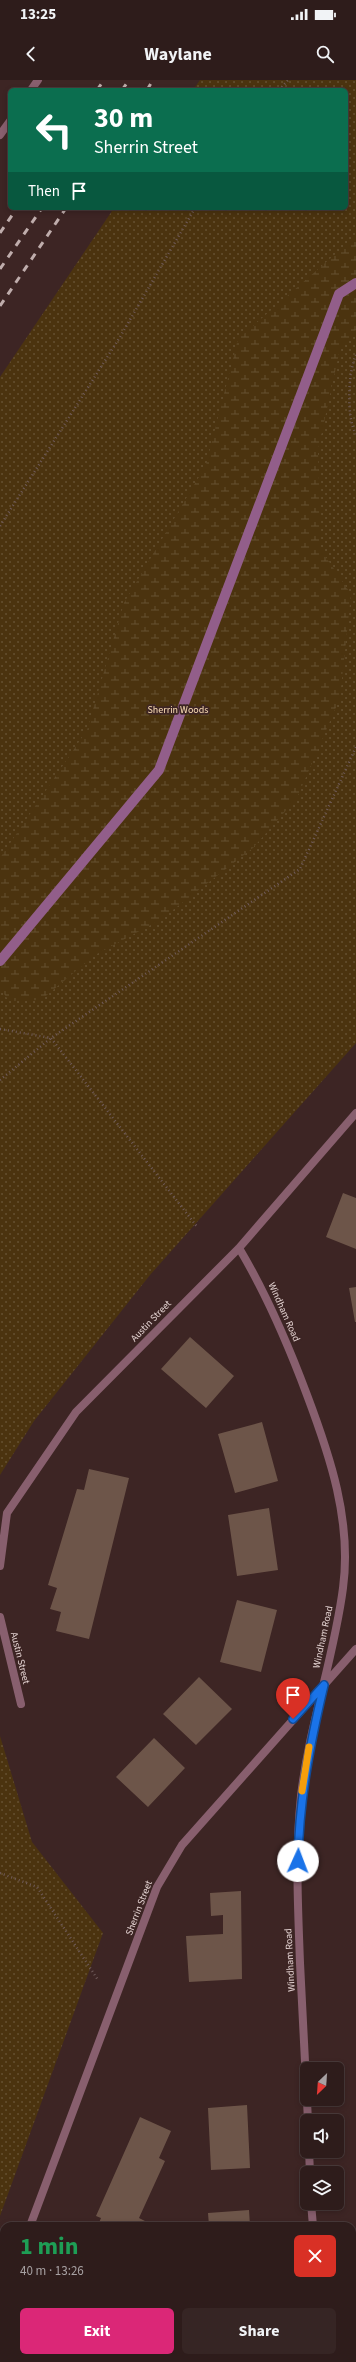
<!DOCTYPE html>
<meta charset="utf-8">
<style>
:root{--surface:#2e1c1b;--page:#362524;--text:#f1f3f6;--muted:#a7a1a3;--line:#493a3a;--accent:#db2777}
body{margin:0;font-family:"Source Sans 3",sans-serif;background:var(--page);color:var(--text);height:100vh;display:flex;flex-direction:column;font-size:15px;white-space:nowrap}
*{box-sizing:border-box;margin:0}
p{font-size:13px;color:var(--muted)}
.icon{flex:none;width:22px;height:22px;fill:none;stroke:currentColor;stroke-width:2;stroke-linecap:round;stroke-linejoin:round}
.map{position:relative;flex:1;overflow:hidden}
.panel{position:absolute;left:0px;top:2142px;width:356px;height:140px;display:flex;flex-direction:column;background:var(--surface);border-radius:12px 12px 0 0;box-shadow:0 2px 6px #0003,0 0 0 1px var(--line)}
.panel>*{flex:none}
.hud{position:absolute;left:8px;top:8px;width:340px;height:122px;border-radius:6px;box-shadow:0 2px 6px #0003,0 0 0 1px var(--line);background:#0b6e4f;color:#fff;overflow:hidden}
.needle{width:26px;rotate:205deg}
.controls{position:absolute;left:300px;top:1982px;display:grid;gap:8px}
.controls a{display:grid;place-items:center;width:44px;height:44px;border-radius:6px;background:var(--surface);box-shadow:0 2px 6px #0003,0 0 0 1px var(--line);font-size:20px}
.pin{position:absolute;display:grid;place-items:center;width:34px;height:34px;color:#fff;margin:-41px -17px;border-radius:50% 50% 50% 0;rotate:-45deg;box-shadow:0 0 4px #0007}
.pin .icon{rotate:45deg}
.me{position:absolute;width:44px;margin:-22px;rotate:2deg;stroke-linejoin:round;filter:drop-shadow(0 0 3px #0008)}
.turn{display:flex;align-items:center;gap:14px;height:84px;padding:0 20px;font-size:18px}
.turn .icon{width:52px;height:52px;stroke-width:2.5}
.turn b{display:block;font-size:28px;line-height:34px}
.then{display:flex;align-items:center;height:38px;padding:0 20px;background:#0003;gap:8px;font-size:15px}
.round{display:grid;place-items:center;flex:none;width:42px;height:42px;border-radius:6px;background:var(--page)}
.head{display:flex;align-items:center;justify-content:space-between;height:68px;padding:0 20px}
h1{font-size:24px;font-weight:700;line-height:30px;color:#1e9e55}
.primary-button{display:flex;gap:8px;margin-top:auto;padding:8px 20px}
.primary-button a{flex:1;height:46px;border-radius:6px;background:var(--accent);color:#fff;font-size:16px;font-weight:700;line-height:46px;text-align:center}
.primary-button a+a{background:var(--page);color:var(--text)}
.status{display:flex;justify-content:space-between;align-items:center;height:28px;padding:0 20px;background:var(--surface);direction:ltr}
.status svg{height:11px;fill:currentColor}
header{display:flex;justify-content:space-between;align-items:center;height:52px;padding:0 20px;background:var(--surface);font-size:18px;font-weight:700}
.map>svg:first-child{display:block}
.grass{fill:url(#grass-dots)}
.wetland{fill:url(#wetland-marsh)}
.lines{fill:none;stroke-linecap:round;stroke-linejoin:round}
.stream{stroke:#925e8a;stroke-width:10}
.building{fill:#6d5549}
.path{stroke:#705b5a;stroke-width:2.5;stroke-dasharray:1 3;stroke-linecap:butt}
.minor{stroke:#885f6e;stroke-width:8}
.rail{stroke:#bfadac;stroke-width:3;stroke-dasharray:7 7;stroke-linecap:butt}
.route-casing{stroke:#114b97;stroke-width:10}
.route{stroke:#1a73e8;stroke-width:7}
.slow{stroke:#f59e0b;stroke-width:7}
.labels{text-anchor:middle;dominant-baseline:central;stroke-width:3.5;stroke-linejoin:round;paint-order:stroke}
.park-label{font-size:10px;fill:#fcdeb6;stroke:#3d2524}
.street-label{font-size:10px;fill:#e3d2d1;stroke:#3d2524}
</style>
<div class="status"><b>13:25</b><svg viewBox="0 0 49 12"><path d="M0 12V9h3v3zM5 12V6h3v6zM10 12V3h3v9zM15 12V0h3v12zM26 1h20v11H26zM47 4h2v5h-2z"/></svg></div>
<header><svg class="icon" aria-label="back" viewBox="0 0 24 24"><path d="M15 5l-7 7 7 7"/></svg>Waylane<svg class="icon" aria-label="search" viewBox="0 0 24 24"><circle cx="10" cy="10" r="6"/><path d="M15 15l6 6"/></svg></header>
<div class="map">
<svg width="356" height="2282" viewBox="0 0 356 2282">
<defs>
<pattern id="grass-dots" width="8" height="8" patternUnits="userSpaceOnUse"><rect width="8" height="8" fill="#4b330f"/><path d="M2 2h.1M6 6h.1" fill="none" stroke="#655031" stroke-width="1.8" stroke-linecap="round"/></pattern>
<pattern id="wetland-marsh" width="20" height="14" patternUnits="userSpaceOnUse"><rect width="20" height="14" fill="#4b330f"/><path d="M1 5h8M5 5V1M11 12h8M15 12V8" fill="none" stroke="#655031"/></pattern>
</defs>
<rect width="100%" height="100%" fill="#3d2524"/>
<path class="grass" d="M200,0h156v963l-206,232 -116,146 -34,54v-1098l114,-169h232v-118h-153z
M0,1656l32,106 71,91 -103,283z"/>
<path class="wetland" d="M356,156v94l-16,19 -22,101 3,100 30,44 -11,104 -43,100 -44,50 -93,72 -65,35 -54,45 -32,1 -9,-13v-130l87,-128 37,-127 82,-138 32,-126z"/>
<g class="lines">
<path class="stream" d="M0,881l159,-191 180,-476 17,-11"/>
</g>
<path class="building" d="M343,1113l13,5v51l-30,-12z
M356,1207v35h-1l-6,-34z
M190,1257l44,39 -28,32 -45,-39z
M262,1342l16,59 -43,12 -17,-59z
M89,1389l40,9 -40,161 -33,-8 5,-19 -11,-3 7,-21 -9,-3 29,-96 7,1z
M269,1428l9,62 -41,6 -9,-61z
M237,1520l40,10 -16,62 -41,-10z
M199,1597l33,32 -36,36 -33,-31z
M154,1658l31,30 -37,39 -32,-30z
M241,1811l1,88 -53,3 -3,-46 37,-2v-19l-12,1 -1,-23z
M247,2025l3,63 -39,2 -3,-62z
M140,2037l31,14 -12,27 6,3 -26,57 6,3 -3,5h-41l-3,-1 3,-7 -5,-2z
M249,2130l1,16h-41l-1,-13z
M41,2278h50l-1,4h-51z
M222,2278h40l1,4h-40z"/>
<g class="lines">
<path class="path" d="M279,10l9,-10
M356,275c-8,17 -10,63 0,79
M0,446l120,-189 75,-129
M0,949l51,9 147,190
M0,1000l51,-42 249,-169 56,-122
M0,1793l37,14 61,93"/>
<path class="minor" d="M31,10l7,-10
M0,55l10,-14
M239,1168c28,47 49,96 68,147 23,61 45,126 36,193 -9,70 -34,138 -42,208 -6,56 -3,111 -1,167 3,53 5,105 8,158
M0,1486l7,-53 69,-101 163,-164 117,-135
M0,1537l21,87
M309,2071l1,22
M311,2123l2,23
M30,2146l127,-339 25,-42 174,-196
M0,2224l4,-10
M320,2278v4"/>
<path class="rail" d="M97,10l7,-10
M122,10l7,-10
M147,10l6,-10
M0,153l17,-25
M0,189l42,-61
M0,226l66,-98"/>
</g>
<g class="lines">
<g class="route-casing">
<path id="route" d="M293,1639l31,-34c-14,59 -25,116 -26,176"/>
</g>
<use href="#route" class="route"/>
<path class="slow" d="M302,1711l7,-44"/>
</g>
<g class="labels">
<g class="park-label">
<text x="178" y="630">Sherrin Woods</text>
</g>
<g class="street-label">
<text transform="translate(284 1232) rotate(66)">Windham Road</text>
<text transform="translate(151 1241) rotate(-46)">Austin Street</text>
<text transform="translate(323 1557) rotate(-78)">Windham Road</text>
<text transform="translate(20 1578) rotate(76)">Austin Street</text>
<text transform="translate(139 1828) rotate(-69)">Sherrin Street</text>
<text transform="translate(290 1880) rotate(-93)">Windham Road</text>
</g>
</g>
</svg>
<div class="controls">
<a><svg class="needle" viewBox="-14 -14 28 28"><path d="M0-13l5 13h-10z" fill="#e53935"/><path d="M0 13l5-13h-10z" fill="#a7a1a3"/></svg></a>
<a><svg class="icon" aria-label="sound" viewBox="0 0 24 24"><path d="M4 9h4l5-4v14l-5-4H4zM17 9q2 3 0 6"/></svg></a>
<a><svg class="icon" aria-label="layers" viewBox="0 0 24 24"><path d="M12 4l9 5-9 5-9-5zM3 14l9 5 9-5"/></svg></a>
</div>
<div class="pin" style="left:293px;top:1639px;background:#d93025"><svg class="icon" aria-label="arrive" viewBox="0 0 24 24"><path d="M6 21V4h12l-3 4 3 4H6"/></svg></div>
<svg class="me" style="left:298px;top:1781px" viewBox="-20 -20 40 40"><circle r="19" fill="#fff"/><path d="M0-13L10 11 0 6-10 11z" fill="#1a73e8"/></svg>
<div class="hud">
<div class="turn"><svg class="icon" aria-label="left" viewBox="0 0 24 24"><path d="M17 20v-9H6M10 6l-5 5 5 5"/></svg><div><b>30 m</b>Sherrin Street</div></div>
<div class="then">Then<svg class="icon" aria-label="arrive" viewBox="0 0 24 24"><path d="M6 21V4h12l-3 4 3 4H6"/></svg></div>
</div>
<section class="panel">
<div class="head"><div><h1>1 min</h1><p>40 m · 13:26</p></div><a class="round" style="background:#d93025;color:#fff"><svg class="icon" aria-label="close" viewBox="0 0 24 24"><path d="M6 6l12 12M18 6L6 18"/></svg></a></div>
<div class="primary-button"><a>Exit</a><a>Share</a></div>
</section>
</div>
